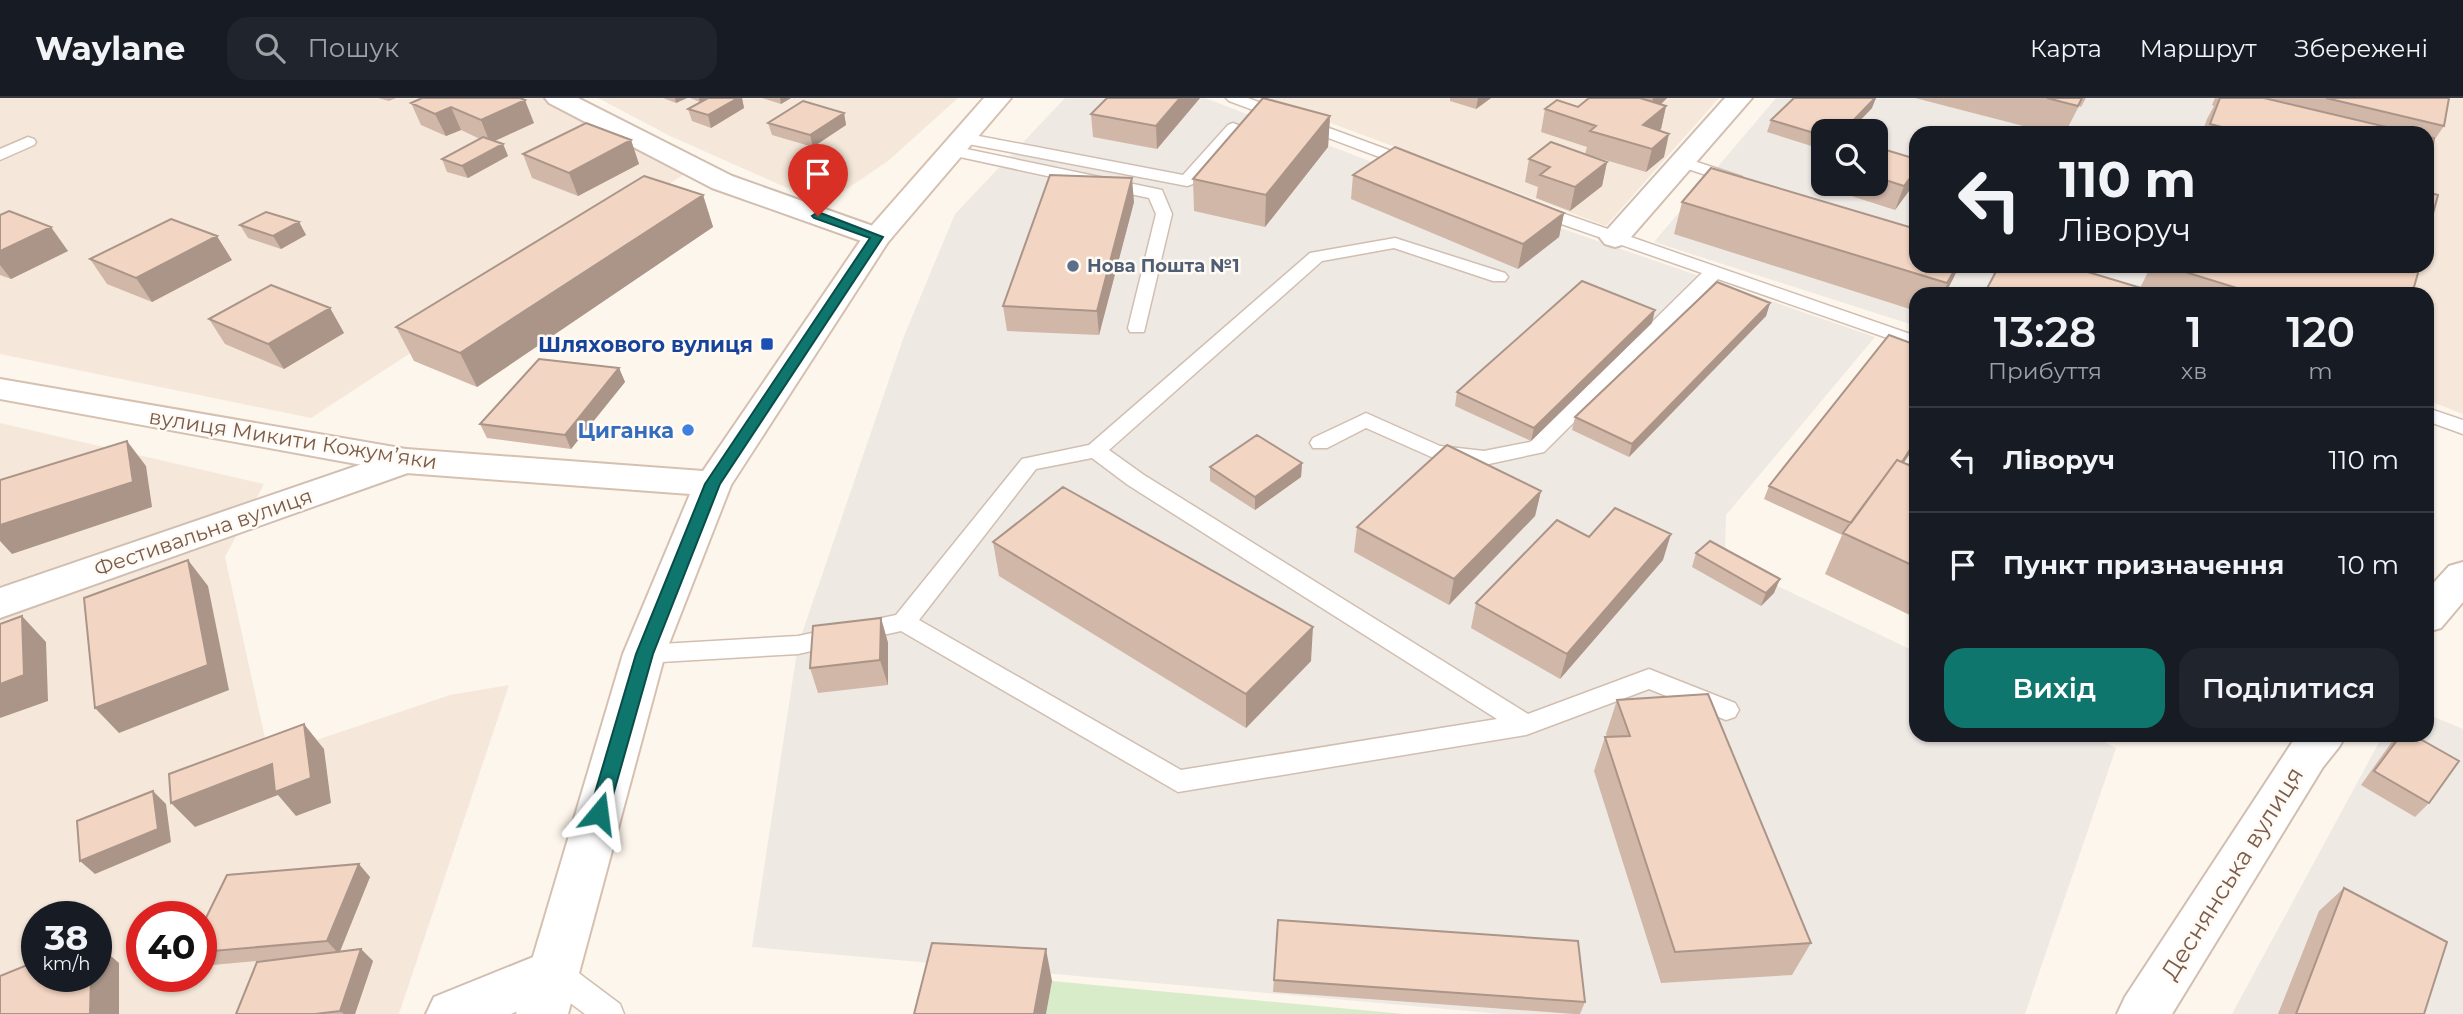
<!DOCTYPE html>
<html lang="uk">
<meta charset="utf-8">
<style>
:root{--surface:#171b24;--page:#20242c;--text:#f1f3f6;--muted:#9ea1a6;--line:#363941;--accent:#0f766e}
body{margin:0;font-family:Montserrat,sans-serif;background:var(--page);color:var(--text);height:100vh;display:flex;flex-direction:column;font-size:26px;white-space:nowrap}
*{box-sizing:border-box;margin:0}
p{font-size:23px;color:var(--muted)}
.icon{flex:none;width:38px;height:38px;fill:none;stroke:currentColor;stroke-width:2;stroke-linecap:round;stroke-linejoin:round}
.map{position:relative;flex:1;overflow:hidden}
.panel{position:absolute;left:1909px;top:189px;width:525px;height:455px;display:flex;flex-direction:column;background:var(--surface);border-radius:21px;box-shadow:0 2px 5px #0004}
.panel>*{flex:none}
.top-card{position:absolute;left:1909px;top:28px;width:525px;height:147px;border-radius:21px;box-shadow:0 2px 5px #0004;background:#171b24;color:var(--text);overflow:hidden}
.controls{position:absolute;left:1811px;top:21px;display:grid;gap:14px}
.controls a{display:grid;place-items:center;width:77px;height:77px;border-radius:14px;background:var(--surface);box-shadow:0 2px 5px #0004;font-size:35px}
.speed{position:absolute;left:21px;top:803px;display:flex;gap:14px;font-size:35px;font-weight:700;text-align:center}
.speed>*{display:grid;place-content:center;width:91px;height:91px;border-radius:50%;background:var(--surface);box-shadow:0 2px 5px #0004;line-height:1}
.speed small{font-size:18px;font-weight:400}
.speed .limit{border:10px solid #d22;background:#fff;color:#111}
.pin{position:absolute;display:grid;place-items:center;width:60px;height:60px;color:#fff;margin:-72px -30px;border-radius:50% 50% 50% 0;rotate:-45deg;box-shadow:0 0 7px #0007}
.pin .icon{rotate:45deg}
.me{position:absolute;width:77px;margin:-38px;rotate:16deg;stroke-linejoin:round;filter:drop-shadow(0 0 5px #0008)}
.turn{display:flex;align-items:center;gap:24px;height:147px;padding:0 35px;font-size:32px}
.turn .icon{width:91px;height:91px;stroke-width:2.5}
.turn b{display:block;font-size:49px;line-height:60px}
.eta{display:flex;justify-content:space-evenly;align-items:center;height:119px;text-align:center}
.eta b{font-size:42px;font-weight:600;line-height:49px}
.action{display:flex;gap:14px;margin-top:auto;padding:14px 35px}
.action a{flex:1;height:80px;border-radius:21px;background:var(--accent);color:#fff;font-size:28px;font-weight:600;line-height:80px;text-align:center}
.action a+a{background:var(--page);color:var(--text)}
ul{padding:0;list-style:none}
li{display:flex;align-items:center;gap:21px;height:105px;padding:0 35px;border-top:2px solid var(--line)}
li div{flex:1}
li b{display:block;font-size:26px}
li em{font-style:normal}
header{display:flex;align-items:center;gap:42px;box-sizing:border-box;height:98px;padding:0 35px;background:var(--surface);border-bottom:2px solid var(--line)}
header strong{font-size:33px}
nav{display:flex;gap:38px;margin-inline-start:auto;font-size:24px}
.search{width:490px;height:63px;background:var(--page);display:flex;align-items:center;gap:18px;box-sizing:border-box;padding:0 24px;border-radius:21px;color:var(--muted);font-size:26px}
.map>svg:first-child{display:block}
.residential{fill:#f5e8da;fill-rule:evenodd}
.industrial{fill:#efe9e4;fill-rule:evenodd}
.green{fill:#d8ecc9}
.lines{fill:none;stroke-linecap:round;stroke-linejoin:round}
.lane-casing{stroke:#d1beb0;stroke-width:3}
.street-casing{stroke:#d1beb0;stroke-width:4}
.secondary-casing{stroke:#d6c0b0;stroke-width:4}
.lane{fill:#fff;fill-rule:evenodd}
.street{fill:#fff;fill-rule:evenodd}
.secondary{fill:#fff;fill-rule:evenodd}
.wall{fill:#d1b7a8}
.shaded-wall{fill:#aa9588}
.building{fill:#f3d5c3;stroke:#aa9588;stroke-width:2}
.route{fill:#0f766e;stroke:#0a4d48;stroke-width:2}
.service-dot{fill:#5c6f8a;stroke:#fffaf3;stroke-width:2.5}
.transit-dot{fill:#1a4fb4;stroke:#fffaf3;stroke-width:2.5}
.shop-dot{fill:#3f7fe0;stroke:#fffaf3;stroke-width:2.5}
.labels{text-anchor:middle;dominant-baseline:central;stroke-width:5;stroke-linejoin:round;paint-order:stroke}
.far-service-label{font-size:18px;font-weight:bold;fill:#4e5e75;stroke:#fffaf3;text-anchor:start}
.transit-label{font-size:21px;font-weight:bold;fill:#164399;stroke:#fffaf3;text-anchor:end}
.shop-label{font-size:21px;font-weight:bold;fill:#366cbe;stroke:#fffaf3;text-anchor:end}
.street-label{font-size:21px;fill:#7a5c4d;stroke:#fffaf3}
.near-street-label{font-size:24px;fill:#7a5c4d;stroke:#fffaf3}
</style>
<header>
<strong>Waylane</strong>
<div class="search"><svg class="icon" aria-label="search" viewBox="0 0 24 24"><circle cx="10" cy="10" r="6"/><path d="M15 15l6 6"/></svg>Пошук</div>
<nav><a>Карта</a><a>Маршрут</a><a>Збережені</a></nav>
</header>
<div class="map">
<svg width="2463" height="916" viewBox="0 0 2463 916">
<rect width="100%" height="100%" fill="#fdf6ec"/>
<path class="residential" d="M0,0h543l140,77 -372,243 -311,-64z
M598,0h360l-70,63 -56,38 -29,-4 -133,-59z
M1264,0h455l-113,128z
M2447,0h16v316l-36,-14v-106h-34l7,-28h27v-102z
M0,325l264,61 -39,73 44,199 181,-61 59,-10 -110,329h-399zM37,819h59v59h-59zM142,819h59v59h-59z"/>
<path class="industrial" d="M1065,0h140l188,72 482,167 -149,178 -1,46 191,91v83h174l26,13 -91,266h-523l-750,-67 46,-302 106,-309 51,-122z
M1776,0h671l-20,35h-511v133h486l-8,28h-478v32l-262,-84zM1824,33h52v53h-52z
M2427,616l36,15v285h-231l151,-279h44z"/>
<path class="green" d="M1052,883l352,33h-358z"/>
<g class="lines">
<g class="lane-casing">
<path id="lane" d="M1226,0h22l173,64 2,3 -2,3h-12l-180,-67z
M1233,25l5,2 3,3 -3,3 -45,53 -6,2 -224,-43 -8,-5 8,-5 220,42 45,-50z
M28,39l6,2 2,3 -2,3 -34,15v-11z
M952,48l210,44 10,24 -28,118h-14l-2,-4 28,-114 -7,-16 -203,-44 -2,-3 2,-3z
M1682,59l60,20 2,3 -8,5 -60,-20 -2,-3z
M1533,105l383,133v12l-198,-69 -174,173 -60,13 -48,-6 -70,-31 -39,20h-14l-3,-5 3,-5 53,-25 74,33 44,5 46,-9 172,-169 -175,-61 -2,-4z
M1395,140l110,35 3,4 -3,4h-12l-99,-33 -72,13 -213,189 35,25 384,239 121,-45 86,34 4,7 -4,7 -9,3 -77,-31 -123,46 -348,57 -277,-161 -103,23 -154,9 -9,-2 -3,-7 3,-7 9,-2 154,-9 98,-21 126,-156 67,-14 221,-192zM1092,360l36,27 369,234 -316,51 -262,-150 117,-151z
M1985,168h27l71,24 3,4h-27l-71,-24z
M2427,310l36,12v14l-36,-13z
M553,860l11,4 56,42 4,10h-39l-43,-32 -4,-10 4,-10z"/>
</g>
<g class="street-casing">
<path id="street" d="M545,0h33l154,78 155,55 5,6 -5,6 -10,3 -10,-3 -155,-55 -163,-85z
M1725,0h27l-127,146 -10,3 -10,-3 -5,-6 5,-6z
M406,351l13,4 5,8 -5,8 -419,149v-30z
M2463,464v40l-22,26 -14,4v-42l22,-24z
M2297,637h49l-7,12 -16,20 -151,247h-55l8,-17z
M553,851l18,7 7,16 -7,16 -60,26h-85l8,-17z"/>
</g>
<g class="secondary-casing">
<path id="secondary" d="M984,0h27l-123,144 -157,243 -66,169 -97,360h-52l107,-360 67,-160 -284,-21 -406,-74v-20l406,70 297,22 164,-240z"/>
</g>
<use href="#lane" class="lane"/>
<use href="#street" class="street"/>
<use href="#secondary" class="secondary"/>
</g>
<path class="wall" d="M378,0h18l-7,3z
M421,0l113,25 -39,18 8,3 5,12 -40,22 -21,-6 -5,-13 38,-20 -19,-9 -15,6 -25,-11 -10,-22z
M663,0h24l-11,5z
M690,0h17l-7,4z
M708,0h34l2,10 -33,20 -19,-7 -4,-12z
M762,0h29l-10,6z
M1107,0h93l-43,51 -64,-12 -2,-23z
M1450,0h41l-15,11 -26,-8z
M1589,0h78l-6,6 5,2 -5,23 -2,1 5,27 -18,15 -61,-18 2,-7 -46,-15 4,-23 33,-2z
M1915,0h171l-5,9 -2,-1 -14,27h-15z
M2215,0h234l-5,28 -11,16 -6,38v-47h-225l5,-14 7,-13 -2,-1z
M1872,10l-22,23h-26v19l-57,-18 4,-12z
M844,15l2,12 -33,22 -41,-12 -4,-12z
M1330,18l-2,31 -63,80 -71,-16 -1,-32z
M631,42l8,24 -61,32 -46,-18 -9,-24z
M1876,49l40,12v19l-2,6 -19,26 -75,-24 4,-10v8h52z
M1529,61l78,3 -5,24 -32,25 -34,-13 2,-11 -13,-5z
M1353,77l211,38 -5,24 -41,32 -167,-70z
M703,97l10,32 -236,160 -63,-26 -18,-34z
M1134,104l-35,133 -92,-4 -4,-25z
M1682,104l272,75 -9,17h-29v17l-242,-77z
M0,117l68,36 -57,28 -11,-4z
M299,124l7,13 -25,14 -33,-11 -8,-13z
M90,161l142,1 -80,42 -45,-18z
M2151,168h269l-8,28h-428l156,-6z
M1770,205l-4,13 -137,141 -57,-27 3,-13z
M330,210l14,25 -60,36 -59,-25 -16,-25z
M1652,225l-121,118 -76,-35 2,-14z
M1916,247v99l-12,19 12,5v150l-91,-44 17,-39 -78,-36 5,-13z
M619,270l6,14 -54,67 -84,-11 -7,-14z
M1302,365l-1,14 -46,33 -45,-29v-14z
M1541,393l-6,25 -86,89 -95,-53 3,-25z
M993,444l318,119 -65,67 -247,-152z
M1696,455l78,40 -13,13 -69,-39z
M1663,462l-103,119 -89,-51 5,-25z
M881,520l7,25v42l-70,8 -8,-25z
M1617,602l194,243 -19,32 -131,8 -67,-212 11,-34h2l-1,-3z
M2400,637h13l16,68 -14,14 -54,-32 30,-42z
M370,779l-31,75 22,-3 12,12 -18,53h-119l42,-55 -76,7 -1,-38z
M2344,790l80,126h-146l41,-103z
M1278,822l307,82 -5,12h-6l-301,-22z"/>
<path class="shaded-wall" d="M675,0h12l-11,5z
M699,0h8l-7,4z
M738,0h4l2,10 -33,20 -3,-13z
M780,0h11l-10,6z
M1180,0h20l-43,51 -1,-23z
M1478,0h13l-15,11z
M1653,0h14l-18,18z
M1875,0h1l-4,10 -22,23h-7z
M525,2l9,23 -44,20 -9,-23z
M1666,8l-5,23 -20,17 2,-21z
M451,9l10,23 -15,6 -11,-22z
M844,15l2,12 -33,22 -3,-12z
M1330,18l-2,31 -63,80 1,-32z
M1669,36l-5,23 -18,15 6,-23z
M631,42l8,24 -61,32 -9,-23z
M503,46l5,12 -40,22 -6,-12z
M1607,64l-5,24 -32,25 5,-24z
M1916,72v8l-2,6 -19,26 9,-24z
M1132,80l2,24 -35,133 -2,-24z
M703,97l10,32 -236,160 -17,-34z
M1564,115l-5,24 -41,32 5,-25z
M299,124l7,13 -25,14 -8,-13z
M51,129l17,24 -57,28 -11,-14v-14z
M217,138l15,24 -80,42 -16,-24z
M1957,168h2l-5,11 -9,17h-3z
M1770,205l-4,13 -137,141 3,-13z
M330,210l14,25 -60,36 -16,-25z
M1655,212l-3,13 -121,118 3,-13z
M619,270l6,14 -54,67 -6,-14z
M1916,342v4l-38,57 -27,38 6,-14z
M127,343l19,25 6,41 -140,47 -12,-13v-16z
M1302,365l-1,14 -46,33v-13z
M1541,393l-6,25 -86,89 5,-26z
M1671,436l-8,26 -103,119 7,-25z
M188,462l20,26 21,104 -110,43 -24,-25z
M1780,481l-6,14 -13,13 5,-13z
M22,518l24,26 2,59 -48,17v-34z
M881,520l7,25v42l-8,-25z
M1313,529l-2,34 -65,67v-34z
M304,626l20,25 7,54 -35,13 -18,-21 -83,32 -24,-24 101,-39z
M153,693l13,13 5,38 -76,32 -15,-13z
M359,766l11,13 -31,77 -12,-13z
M96,845l23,20v51h-29l1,-38h5z
M361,851l12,12 -18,53h-11l-4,-3z
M1046,851l6,32 -6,33h-12z"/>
<path class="building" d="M422,0h98l5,2 -44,20 -30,-13 -16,7 -24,-11z
M708,0h30l-30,17 -20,-6z
M1107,0h73l-24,28 -65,-12z
M1263,0l67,18 -64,79 -73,-16z
M1589,0h51l26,8 -23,19 26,9 -17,15 -62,-18 6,-5 -51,-17 12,-9 21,7z
M1794,0h81l-32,33h-19v5l-53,-16z
M2047,0h35l-4,8z
M2220,0h44l148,35h-167l-35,-9z
M2326,0h123l-5,28z
M803,3l41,12 -34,22 -42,-12z
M586,25l45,17 -62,33 -46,-19z
M483,39l20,7 -41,22 -20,-7z
M2427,39l7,1 -6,40h-1z
M1551,44l56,20 -32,25 -35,-12 10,-8 -21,-8z
M1395,49l169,66 -41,31 -170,-69z
M1876,49l40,12v11l-12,16 -28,-9z
M1711,70l205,61v37h41l-10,17 -265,-81z
M1050,77l82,3 -35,133 -94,-5z
M644,78l59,19 -243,158 -64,-26z
M2427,94l11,3 -11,41z
M9,113l42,16 -51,24v-36z
M266,114l33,10 -26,14 -33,-11z
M171,121l46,17 -81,42 -46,-19z
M1999,168h69l93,28h-177z
M2166,168h254l-8,28h-156z
M1582,183l73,29 -121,118 -77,-36z
M1717,184l53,21 -138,141 -57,-27z
M271,187l59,23 -62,36 -59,-25z
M1889,237l27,10v95l-14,22 -5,-2 -46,63 -82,-37z
M539,261l80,9 -54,67 -85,-11z
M1257,337l45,28 -47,34 -45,-30z
M127,343l6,41 -133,43v-45z
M1447,347l94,46 -87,88 -97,-52z
M1897,362l19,8v99l-73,-34z
M1063,389l250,140 -67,67 -253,-152z
M1615,410l56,26 -104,120 -91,-51 81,-83 32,17z
M1710,443l70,38 -14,14 -70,-40z
M188,462l20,105 -113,43 -11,-110z
M22,518l2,59 -24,9v-60z
M881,520l-1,42 -70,8 3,-42z
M1708,596l103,249 -136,9 -70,-215 25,-1 -13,-36z
M304,626l7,54 -36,14 -3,-28 -101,39 -2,-29z
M2401,637h12l46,26 -30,42 -55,-32z
M153,693l5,38 -78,32 -3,-40z
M359,766l-32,77 -126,11v-24l26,-53z
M2344,790l103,54 -23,72h-128z
M1278,822l300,21 7,61 -311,-22z
M932,845l114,6 -12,65h-120z
M361,851l-21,62 -25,3h-79l21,-52z
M37,863v15h54l-1,38h-90v-38z"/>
<path class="route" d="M818,114l65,25 -163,247 -67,170 -45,159 -2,5 -7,3 -7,-3 -3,-5 47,-159 69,-170 165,-246 -56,-20 -2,-2z"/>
<circle class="service-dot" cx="1073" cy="168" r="7"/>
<rect class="transit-dot" x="760" y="239" width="14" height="14" rx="3.5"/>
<circle class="shop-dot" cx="688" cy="332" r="7"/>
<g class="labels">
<g class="far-service-label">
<text x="1087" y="168">Нова Пошта №1</text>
</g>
<g class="transit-label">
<text x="753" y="246">Шляхового вулиця</text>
</g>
<g class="shop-label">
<text x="674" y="332">Циганка</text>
</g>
<g class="street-label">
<text transform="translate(293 341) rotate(9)">вулиця Микити Кожумʼяки</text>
<text transform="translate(203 434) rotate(-19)">Фестивальна вулиця</text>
</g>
<g class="near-street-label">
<text transform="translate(2232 775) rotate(-58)">Деснянська вулиця</text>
</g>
</g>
</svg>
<div class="controls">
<a><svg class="icon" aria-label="search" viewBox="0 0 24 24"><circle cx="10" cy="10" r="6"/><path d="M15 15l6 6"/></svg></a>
</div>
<div class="speed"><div>38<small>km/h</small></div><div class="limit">40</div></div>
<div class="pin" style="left:818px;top:118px;background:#d93025"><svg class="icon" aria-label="arrive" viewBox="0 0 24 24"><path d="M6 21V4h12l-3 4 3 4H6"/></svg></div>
<svg class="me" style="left:599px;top:715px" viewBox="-20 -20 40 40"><path d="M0-17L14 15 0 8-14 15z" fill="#0f766e" stroke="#fff" stroke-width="4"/></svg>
<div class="top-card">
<div class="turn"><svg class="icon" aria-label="left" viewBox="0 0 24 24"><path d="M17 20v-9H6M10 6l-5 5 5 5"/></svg><div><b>110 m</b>Ліворуч</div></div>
</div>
<section class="panel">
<div class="eta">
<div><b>13:28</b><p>Прибуття</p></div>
<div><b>1</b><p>хв</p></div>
<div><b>120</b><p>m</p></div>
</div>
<ul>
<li><svg class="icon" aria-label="left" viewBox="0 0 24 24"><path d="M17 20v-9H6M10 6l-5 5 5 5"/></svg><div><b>Ліворуч</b></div><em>110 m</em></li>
<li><svg class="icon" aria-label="arrive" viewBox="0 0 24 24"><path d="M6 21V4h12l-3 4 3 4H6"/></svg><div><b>Пункт призначення</b></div><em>10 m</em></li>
</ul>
<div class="action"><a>Вихід</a><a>Поділитися</a></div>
</section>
</div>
